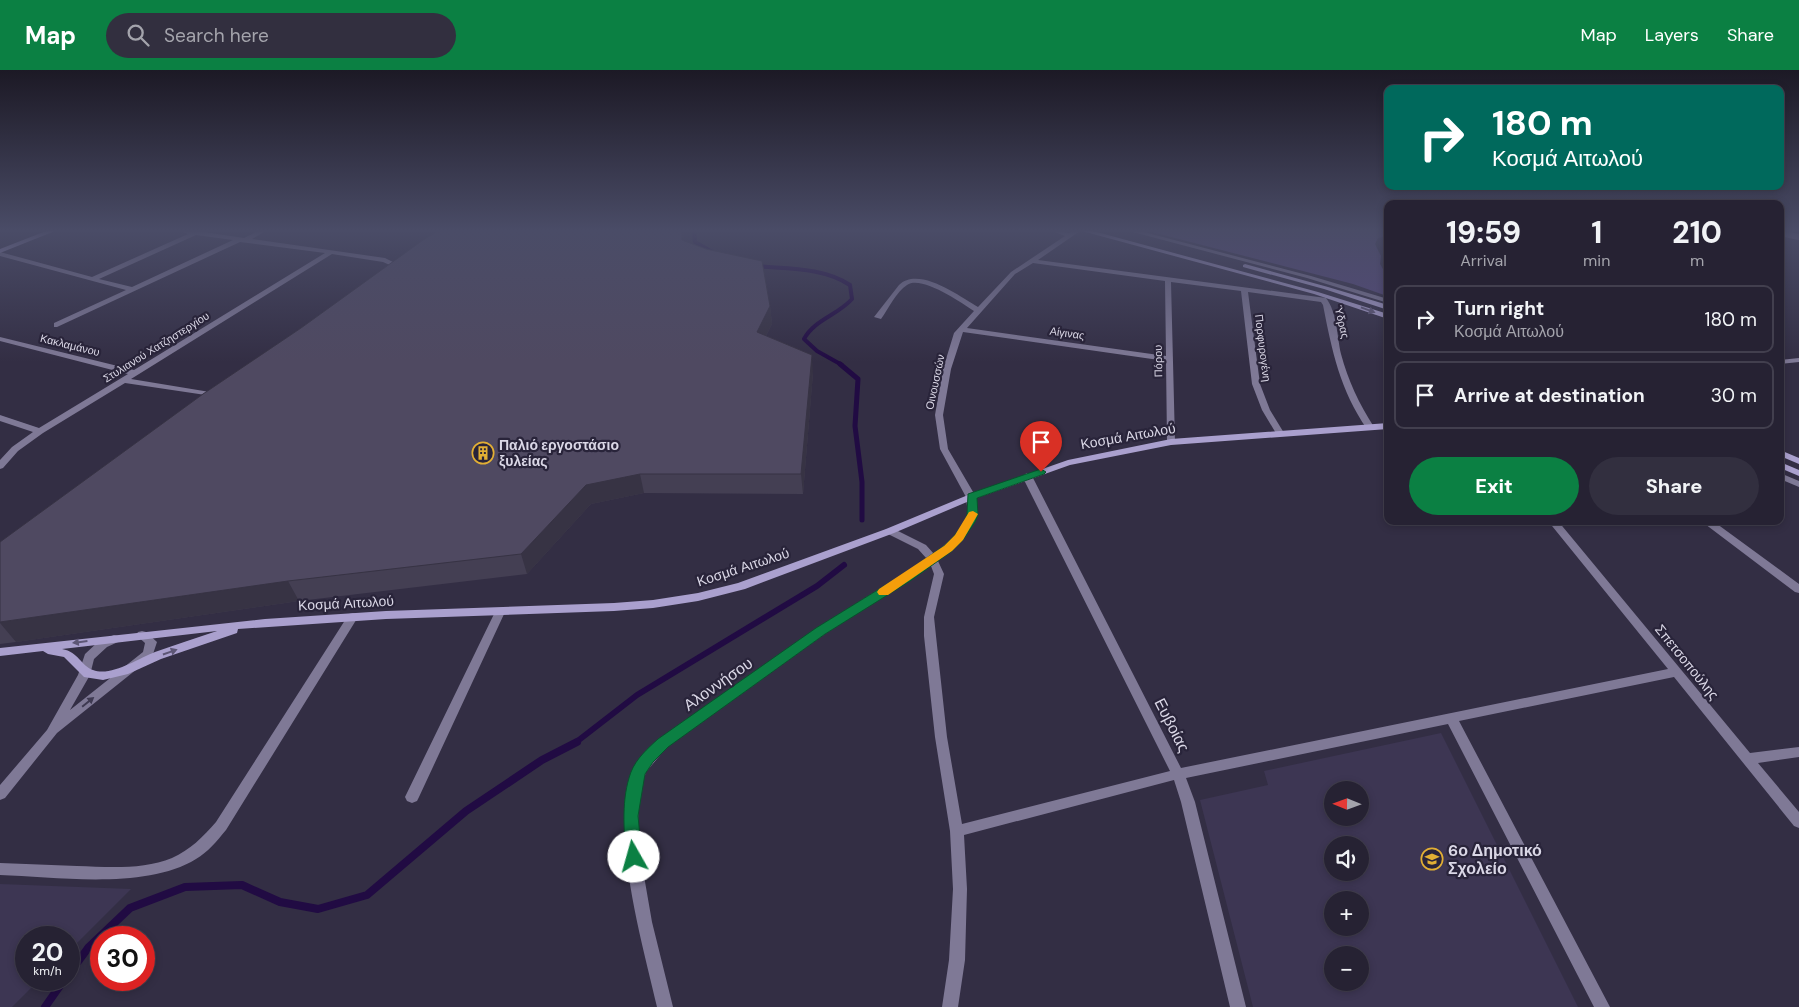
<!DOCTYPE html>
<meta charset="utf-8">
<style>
:root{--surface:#262233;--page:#322f3f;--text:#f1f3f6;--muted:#a4a4ac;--line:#423f4e;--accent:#0b8043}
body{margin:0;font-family:"DM Sans",sans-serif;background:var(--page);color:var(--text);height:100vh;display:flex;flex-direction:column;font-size:19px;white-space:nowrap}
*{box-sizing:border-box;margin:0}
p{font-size:16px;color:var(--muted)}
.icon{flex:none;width:28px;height:28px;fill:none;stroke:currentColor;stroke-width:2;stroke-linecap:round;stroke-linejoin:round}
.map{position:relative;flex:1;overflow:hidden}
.panel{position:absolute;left:1384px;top:130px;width:400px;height:325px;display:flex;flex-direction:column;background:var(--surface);border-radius:10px;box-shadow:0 2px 8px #0003,0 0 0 1px var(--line)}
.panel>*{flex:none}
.banner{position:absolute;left:1384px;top:15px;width:400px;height:105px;border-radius:10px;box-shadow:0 2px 8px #0003,0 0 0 1px var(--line);background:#00695c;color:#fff;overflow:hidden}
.needle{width:32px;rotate:271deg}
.tools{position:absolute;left:1324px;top:711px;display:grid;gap:10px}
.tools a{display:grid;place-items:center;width:45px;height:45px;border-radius:50%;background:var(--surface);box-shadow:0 2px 8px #0003,0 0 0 1px var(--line);font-size:25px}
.speed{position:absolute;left:15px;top:856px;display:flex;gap:10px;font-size:25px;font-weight:700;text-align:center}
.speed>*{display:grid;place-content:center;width:65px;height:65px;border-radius:50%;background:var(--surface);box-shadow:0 2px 8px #0003,0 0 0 1px var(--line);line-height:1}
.speed small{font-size:12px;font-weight:400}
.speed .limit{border:8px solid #d22;background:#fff;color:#111}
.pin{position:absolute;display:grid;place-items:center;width:42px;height:42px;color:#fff;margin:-51px -21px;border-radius:50% 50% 50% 0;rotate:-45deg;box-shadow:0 0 5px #0007}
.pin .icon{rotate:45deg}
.me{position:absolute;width:55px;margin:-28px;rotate:353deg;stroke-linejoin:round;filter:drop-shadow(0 0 4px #0008)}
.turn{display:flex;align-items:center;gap:18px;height:105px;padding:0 25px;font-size:22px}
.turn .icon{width:65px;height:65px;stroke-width:2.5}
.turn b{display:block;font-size:35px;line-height:42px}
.eta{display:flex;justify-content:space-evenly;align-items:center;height:85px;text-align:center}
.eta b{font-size:30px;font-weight:800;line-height:35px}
.primary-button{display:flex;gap:10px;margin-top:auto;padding:10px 25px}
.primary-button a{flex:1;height:58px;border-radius:30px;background:var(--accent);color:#fff;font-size:20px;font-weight:800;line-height:58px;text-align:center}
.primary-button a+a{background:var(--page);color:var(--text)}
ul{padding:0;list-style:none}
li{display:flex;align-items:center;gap:15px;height:68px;margin:0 10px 8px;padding:0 15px;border:2px solid var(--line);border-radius:10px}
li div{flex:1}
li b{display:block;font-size:19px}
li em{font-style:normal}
header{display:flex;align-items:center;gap:30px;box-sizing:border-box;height:70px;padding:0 25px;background:var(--accent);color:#fff}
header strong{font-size:24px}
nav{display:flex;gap:28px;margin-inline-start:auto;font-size:18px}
.search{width:350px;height:45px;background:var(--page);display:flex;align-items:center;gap:12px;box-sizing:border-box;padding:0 18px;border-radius:28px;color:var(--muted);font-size:19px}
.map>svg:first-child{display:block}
.built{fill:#3d3653;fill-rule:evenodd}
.green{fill:#55487c}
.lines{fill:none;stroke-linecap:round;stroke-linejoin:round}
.stream-far3{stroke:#210b43;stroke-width:4}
.stream-far2{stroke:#210b43;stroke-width:5}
.stream-far1{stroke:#210b43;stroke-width:6}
.stream{stroke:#210b43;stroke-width:8}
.lane{stroke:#7f7996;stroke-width:6}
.street{fill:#7f7996;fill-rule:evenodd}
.secondary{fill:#aaa0ce;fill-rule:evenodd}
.wall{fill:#443f53}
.shaded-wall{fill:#373344}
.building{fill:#4f4961;stroke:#373344}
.oneway{fill:#5d5675}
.oneway2{fill:#3e3951}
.route{fill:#0b8043;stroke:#07532c}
.slow{fill:#f59e0b}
.labels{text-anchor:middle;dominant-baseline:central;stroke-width:4.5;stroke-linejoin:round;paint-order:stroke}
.far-street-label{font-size:11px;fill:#dad7e6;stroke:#29243a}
.street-label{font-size:14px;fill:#dad7e6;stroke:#29243a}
.poi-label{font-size:14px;font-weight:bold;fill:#dad7e6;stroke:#29243a;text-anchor:start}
.near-street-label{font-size:16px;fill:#dad7e6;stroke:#29243a}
.near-poi-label{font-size:16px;font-weight:bold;fill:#dad7e6;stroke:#29243a;text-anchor:start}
</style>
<header>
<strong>Map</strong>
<div class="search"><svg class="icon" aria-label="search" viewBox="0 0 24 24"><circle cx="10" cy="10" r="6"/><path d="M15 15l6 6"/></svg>Search here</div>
<nav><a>Map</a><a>Layers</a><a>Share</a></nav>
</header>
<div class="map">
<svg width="1799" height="937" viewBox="0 0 1799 937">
<rect width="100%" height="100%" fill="#332e44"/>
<path class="built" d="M1441,663l137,274h-325l-53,-207 68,-15 -4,-14zM1332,720h28v28h-28zM1332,775h28v27h-28zM1332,830h28v28h-28zM1332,885h28v27h-28z
M0,814l131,5 -62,62v-13h-43v42h13l-27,27h-12z"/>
<path class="green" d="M1148,161h239v5l-9,2 -3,6 6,12 -1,8 7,12v20l-34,-12z"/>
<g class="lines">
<path class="stream-far3" d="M694,161l1,11 19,11
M756,196c31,3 67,1 94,19l2,14c-14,16 -38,21 -48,40l13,12 25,14"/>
<path class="stream-far2" d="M840,294l18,15 -3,47 7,56v38"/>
<path class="stream-far1" d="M575,673l62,-48 180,-109 27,-21"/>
<path class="stream" d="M69,904l19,-26 42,-40 55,-21 57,-2 38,17 38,7 49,-14 99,-84 76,-51 35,-18
M45,937l19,-27"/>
<path class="lane" d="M1780,163l19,4"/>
<path class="street" d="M180,161h17l47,7 14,-7h8l-14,8 133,19 14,7 -5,9 -2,1 -3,-2 3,-7 -9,-4 -51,-8 -201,125 85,14h3v4l-94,-14 -82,50 -25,18 -15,17 -3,1v-9l12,-13 21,-15 -33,-11v-6l39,13 89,-54 -128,-33v-4l134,33 191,-117 -85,-11 -183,85h-3v-4l72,-33 -126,-34v-4l92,25 96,-43zM196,165l37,5 -101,47 -33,-8z
M1052,161l17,2 3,-2h8l-42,29 288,38c11,14 11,38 15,56 7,26 18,50 33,73l-1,2h-6c-27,-39 -35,-78 -44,-124l-2,-3 -73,-10 12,92 10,26 14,23 -4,3 -3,-1 -15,-25 -10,-26 -11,-93 -70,-9 4,160 -4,3 -4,-3 -1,-81 -203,-29 -12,37 -8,46 5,34 28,48 2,18 -15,25 -25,21 6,13 -10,43 2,19 11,101 15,87 208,-53 -148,-295 5,-3 5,3 149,292 487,-99 -120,-148h10l192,232 49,-6v10l-41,6 41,49v16l-5,-2 -120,-149 -215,44 151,286h-16l-146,-283 -262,54 9,24 51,205h-16l-49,-205 -7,-22 -210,55 3,54 -2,71 -7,47h-16l7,-47 4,-71 -3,-58 -15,-94 -11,-101v-19l10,-43 -3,-8 -106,68 -158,113 -21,25 -7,22 -1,28 2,31 12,69 21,85h-16c-14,-62 -48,-176 -24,-235 5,-13 16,-23 26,-33l158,-111 110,-69 -9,-10 -32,-16 -1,-2 1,-2h8l32,16 8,9 21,-18 13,-21 -2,-18 -26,-48 -5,-34 8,-46 11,-36 20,-22c-13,-8 -52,-36 -67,-26 -11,7 -18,23 -26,34l-7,-2 25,-32c20,-19 60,11 79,22l33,-35 54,-36zM1033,193l132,18 1,75 -199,-28 48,-54z
M1129,161h11l171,45 77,23v4l-81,-25z
M1799,288v4l-19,2v-4z
M1780,403l19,8v6l-19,-8z
M1701,451h12l86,63v9l-4,-1z
M500,538l4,1 1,3 -86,185 -2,4 -5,2 -5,-2 -2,-4 90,-185 1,-3z
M353,543l4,1 1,3 -132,213c-9,11 -18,22 -30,29 -50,31 -139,18 -196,16v-12c26,1 51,2 77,3 31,1 66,4 95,-8 18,-8 31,-21 44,-36l133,-208z
M142,561l4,1 11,10 -5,15 -95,76 -52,65 -5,2v-15l47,-55 31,-55 7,-21 14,-13 15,-6 4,1 2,3 -2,3 -11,5 -13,12 -4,16 -20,35 73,-58 2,-9 -9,-8 2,-3z"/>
<path class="secondary" d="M46,161h9l-55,22v-4z
M1082,161h11l225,61 70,22v5l-74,-25z
M1245,194l83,23 60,18v5l-64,-21 -81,-22v-2z
M1388,353v6l-217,16 -101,20 -96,34 -80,34 -149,56 -47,12 -45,7 -39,3 -228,8 -148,10 -1,4 -76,26 -33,15 -25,6 -19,-3 -20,-20 -16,-3 -5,-3 -43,5v-8l265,-29 121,-8 228,-8 39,-3 45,-7 40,-10 148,-54 82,-34 100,-35 103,-21zM217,561c-21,7 -42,14 -62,21 -18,7 -44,25 -62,18 -12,-4 -14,-18 -31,-21z
M1780,380l19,8v6l-19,-8z
M1780,392l19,8v6l-19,-8z"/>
</g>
<path class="wall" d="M684,161v10l86,65 2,18 -6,12 47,37 -10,121 -159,-1 -53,11 -64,70 -228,27 -283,41 -16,2v-102z"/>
<path class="shaded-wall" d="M682,161h2v25l-2,-16z
M770,236l2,18 -13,26 -2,-18z
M812,285l1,18 -10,121 -2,-20z
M640,404l4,19 -53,11 -64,70 -6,-20 65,-69z
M288,511l11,20 -283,41 -16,-19v-1z"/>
<path class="building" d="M438,161h244v9l24,9 56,12 8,45 -13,26 55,23 -11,119h-161l-54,11 -65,69 -233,27 -288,41v-80l203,-148 98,-66 122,-88z"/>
<defs><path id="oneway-solid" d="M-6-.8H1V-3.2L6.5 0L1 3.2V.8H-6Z" transform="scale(1.25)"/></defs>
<g class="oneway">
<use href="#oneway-solid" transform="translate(1368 240) rotate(20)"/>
<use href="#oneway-solid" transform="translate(80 572) rotate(173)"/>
<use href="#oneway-solid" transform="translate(170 582) rotate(-19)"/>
</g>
<use class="oneway2" href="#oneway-solid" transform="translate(88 632) rotate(-39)"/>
<linearGradient id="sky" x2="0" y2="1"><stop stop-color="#1c1925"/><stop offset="0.55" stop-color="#4a4c67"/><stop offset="1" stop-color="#4a4c67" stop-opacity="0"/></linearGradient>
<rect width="1799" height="292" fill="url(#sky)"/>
<path class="route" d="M1041,399l5,3 -2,2 -67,24 1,17 -3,7 -12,18 -11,11 -42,30 -85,53 -157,113 -15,15 -8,12 -7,42 4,41 -2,5 -6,2 -6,-2 -2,-5c-2,-28 -5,-58 5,-85 5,-13 17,-24 27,-33l158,-111 86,-53 42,-29 11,-11 9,-13 3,-7 1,-21z"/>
<path class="slow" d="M973,441l5,3 -15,26 -11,11 -64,44h-9l-2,-3 2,-3 65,-43 11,-11 14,-23z"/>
<defs>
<g id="building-ring" transform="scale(1.125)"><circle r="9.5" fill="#29243a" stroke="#e2af34" stroke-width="1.5"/><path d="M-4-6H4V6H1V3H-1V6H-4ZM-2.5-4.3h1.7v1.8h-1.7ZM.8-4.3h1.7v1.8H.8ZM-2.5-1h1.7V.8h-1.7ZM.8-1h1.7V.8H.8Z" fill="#e2af34"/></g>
<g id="school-ring" transform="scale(1.125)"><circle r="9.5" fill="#29243a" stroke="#e2af34" stroke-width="1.5"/><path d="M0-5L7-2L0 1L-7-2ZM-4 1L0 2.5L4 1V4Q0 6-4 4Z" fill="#e2af34"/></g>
</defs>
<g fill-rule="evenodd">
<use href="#building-ring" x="483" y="383"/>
<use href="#school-ring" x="1432" y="789"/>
</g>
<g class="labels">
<g class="far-street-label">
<text transform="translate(1342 252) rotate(77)">Ύδρας</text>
<text transform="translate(1067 263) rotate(8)">Αίγινας</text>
<text transform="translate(70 275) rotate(14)">Κακλαμάνου</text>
<text transform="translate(156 277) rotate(-32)">Στυλιανού Χατζηστεργίου</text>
<text transform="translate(1263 278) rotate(83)">Πορφυρογένη</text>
<text transform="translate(1158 291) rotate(-91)">Πόρου</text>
<text transform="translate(935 312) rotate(-78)">Οινουσσών</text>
</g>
<g class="street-label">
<text transform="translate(1128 366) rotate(-10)">Κοσμά Αιτωλού</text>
<text transform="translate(743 497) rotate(-18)">Κοσμά Αιτωλού</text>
<text transform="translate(346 533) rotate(-3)">Κοσμά Αιτωλού</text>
<text transform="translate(1687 592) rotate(51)">Σπετσοπούλης</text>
</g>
<g class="poi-label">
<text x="499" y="375">Παλιό εργοστάσιο<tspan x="499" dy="16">ξυλείας</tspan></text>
</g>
<g class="near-street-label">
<text transform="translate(718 614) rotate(-35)">Αλοννήσου</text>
<text transform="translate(1172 655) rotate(63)">Ευβοίας</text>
</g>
<g class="near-poi-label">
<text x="1448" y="780">6ο Δημοτικό<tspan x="1448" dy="18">Σχολείο</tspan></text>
</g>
</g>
</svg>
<div class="tools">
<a><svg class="needle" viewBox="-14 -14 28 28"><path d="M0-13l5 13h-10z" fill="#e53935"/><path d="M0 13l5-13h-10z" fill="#a4a4ac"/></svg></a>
<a><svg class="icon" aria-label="sound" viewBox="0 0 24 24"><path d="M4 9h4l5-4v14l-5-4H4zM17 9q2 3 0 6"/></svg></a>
<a>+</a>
<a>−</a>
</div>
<div class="speed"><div>20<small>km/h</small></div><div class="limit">30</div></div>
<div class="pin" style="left:1041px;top:402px;background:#d93025"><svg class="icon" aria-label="arrive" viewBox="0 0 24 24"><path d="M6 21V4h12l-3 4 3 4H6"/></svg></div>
<svg class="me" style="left:634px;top:787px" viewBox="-20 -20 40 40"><circle r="19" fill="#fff"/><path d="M0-13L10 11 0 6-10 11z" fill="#0b8043"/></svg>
<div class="banner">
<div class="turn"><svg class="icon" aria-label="right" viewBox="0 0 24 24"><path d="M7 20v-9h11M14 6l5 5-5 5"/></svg><div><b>180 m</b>Κοσμά Αιτωλού</div></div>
</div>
<section class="panel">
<div class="eta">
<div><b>19:59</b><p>Arrival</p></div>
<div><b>1</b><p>min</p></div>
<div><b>210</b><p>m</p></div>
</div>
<ul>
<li><svg class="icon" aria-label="right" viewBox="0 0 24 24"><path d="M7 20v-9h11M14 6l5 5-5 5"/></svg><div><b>Turn right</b><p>Κοσμά Αιτωλού</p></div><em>180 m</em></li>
<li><svg class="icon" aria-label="arrive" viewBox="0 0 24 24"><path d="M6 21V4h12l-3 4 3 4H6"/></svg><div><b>Arrive at destination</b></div><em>30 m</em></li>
</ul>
<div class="primary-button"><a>Exit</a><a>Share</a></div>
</section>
</div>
